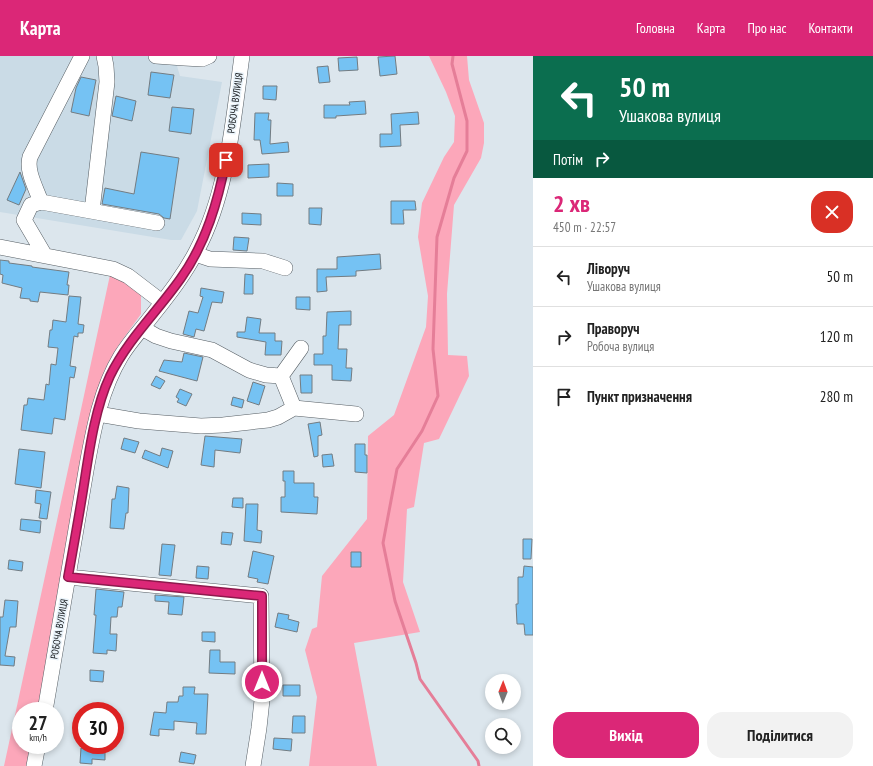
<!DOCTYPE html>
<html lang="uk">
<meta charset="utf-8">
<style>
:root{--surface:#fff;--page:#f2f2f2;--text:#222;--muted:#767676;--line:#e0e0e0;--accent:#db2777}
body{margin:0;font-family:"PT Sans Narrow",sans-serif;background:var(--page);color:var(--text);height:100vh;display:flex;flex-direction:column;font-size:15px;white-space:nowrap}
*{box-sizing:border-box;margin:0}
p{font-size:13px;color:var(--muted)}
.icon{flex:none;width:22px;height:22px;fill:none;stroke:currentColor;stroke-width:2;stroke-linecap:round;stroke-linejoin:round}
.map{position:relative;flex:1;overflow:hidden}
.sheet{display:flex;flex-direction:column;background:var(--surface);width:340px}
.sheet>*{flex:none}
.top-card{background:#0b6e4f;color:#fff;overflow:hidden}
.needle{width:26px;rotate:1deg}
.tools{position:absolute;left:485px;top:618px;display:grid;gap:8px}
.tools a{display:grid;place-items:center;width:36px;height:36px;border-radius:50%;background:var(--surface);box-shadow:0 2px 6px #0003;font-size:20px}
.speed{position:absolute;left:12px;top:646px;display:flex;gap:8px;font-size:20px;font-weight:700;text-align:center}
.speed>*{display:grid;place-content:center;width:52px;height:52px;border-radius:50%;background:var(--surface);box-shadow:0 2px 6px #0003;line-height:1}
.speed small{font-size:10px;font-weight:400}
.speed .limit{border:6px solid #d22;background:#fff;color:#111}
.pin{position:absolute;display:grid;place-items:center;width:34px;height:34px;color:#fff;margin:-17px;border-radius:8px;box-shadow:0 2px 6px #0006}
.me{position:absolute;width:44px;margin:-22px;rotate:0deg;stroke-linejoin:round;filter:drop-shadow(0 0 3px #0008)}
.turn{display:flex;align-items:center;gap:14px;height:84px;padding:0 20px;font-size:18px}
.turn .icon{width:52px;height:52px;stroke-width:2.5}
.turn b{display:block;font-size:28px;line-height:34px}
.then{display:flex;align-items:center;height:38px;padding:0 20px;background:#0003;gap:8px;font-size:15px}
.round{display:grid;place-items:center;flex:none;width:42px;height:42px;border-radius:16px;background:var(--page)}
.head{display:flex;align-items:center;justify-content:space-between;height:68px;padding:0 20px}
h1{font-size:24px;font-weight:700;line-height:30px;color:var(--accent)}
.action{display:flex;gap:8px;margin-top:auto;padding:8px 20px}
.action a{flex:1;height:46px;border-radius:16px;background:var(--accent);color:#fff;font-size:16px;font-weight:700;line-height:46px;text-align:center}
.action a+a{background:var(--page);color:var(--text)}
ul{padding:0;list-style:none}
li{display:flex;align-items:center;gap:12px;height:60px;padding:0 20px;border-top:1px solid var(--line)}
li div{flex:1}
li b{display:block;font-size:15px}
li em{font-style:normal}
header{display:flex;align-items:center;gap:24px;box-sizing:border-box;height:56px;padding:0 20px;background:var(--accent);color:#fff}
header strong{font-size:19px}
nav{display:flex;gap:22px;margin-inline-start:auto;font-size:14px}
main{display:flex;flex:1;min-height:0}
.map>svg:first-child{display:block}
.built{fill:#cadbe6}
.green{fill:#fca7ba}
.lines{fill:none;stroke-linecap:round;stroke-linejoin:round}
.stream{stroke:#e57e98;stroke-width:3}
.building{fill:#75c2f3;stroke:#737c82}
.minor-casing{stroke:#565e64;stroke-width:16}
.minor{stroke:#fff;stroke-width:15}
.route-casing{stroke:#8e194d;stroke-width:10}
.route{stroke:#db2777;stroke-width:7}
.labels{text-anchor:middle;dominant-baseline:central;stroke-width:3;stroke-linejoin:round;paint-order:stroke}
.street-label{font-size:10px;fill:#0d1013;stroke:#e9f3fa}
</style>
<header>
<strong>Карта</strong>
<nav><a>Головна</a><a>Карта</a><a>Про нас</a><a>Контакти</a></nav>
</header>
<main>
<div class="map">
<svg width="533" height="710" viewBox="0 0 533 710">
<rect width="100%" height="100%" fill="#dce6ed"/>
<path class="built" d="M0,0h174l6,20 42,6 -25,129 -16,29h-10l-171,-28z"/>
<path class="green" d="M429,0h38l2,24 15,43v20l-3,15 -27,47 -7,89 1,61 19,1 2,20 -30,63 -15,4 -10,64 -7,2 -4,73 17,50 -66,11 23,123h-68l8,-69 -12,-47 7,-21 5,-2 5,-51 45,-57 1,-83 26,-21 32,-88 2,-31 -10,-59 4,-34 22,-46 10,-15 1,-26 -9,-24z
M110,219l31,16v23l-23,32 -13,23 -9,25 -57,317h-18v34h13l-4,21h-26z"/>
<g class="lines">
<path class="stream" d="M453,0l-1,8 15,57v30l-13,27 -17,59 -4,112 5,47 -16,35 -25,38 -14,74 12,58 21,62 4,16 58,82 1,5"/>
</g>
<path class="building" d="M395,0l2,18 -17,2 -2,-19z
M357,1l1,13 -19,1 -1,-13z
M328,10l2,16 -11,1 -2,-16z
M151,16l23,3 -4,23 -22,-3z
M81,21l15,3 -7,36 -18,-4 5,-24z
M263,30h14l-1,14 -13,-1z
M116,40l20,5 -4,20 -20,-5z
M365,45l1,13 -30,2v2h-12v-13h26l-1,-3z
M172,51l22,2 -3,25 -22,-3z
M418,56l1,12 -19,1 1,21 -21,1v-13h12l-1,-20z
M255,57h14l-1,7h3l-1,24 18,-2 1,10 -27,2 -2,-14h-6z
M141,96l38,6 -9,61 -6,-1 -5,-4 -57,-10 3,-16 29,6z
M269,108v13l-21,1v-13z
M20,116l6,17 -7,16 -12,-5z
M277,127l16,1v12h-16z
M391,145h24l1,9h-13l1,14h-13z
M309,152h13l-1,17 -12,-1z
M242,157l19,1v11l-19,-1z
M234,181l15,1 -2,13 -14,-1z
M380,198l1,15 -25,2v5l-30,1 1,14 -10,1v-23h20v-12z
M0,204l9,1v2l23,3v1l37,5 -2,13h2l-1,10 -28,-3 -2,10 -8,-1v-2l-10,-1 2,-10 -20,-5 1,-8 -3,-1z
M245,218l8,1v19h-9z
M201,232l23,4 -2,11 -10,-1 -8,29 -8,-2 -2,8 -11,-3 6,-23 9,2 5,-16 -3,-1z
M69,240l12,1 -3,27 6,1 -1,8h-5v4l-4,-1 -4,30 6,1 -2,11 -4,-1 -5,43 -11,-2 -2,16 -31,-4 3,-25h3l1,-7 16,2 2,-16 3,1 2,-21 5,1 2,-17 -10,-1 2,-17h2l1,-10 13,2z
M296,241h14v13l-14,-1z
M351,255v14h-12l-1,24h9l-1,19h6l-1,13 -19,-1v-15h-18v-11h9v-18h3l1,-24z
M247,261l14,2 -2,14h16v8h7l-1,14h-16l1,-13 -29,-5v-5h8z
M184,297l19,4 -6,24 -38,-10 5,-11 18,2z
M300,319h12v18h-11z
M156,320l9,5 -5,8 -9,-4z
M253,326l12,4 -6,19 -12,-4z
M180,333l12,5 -6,12 -9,-4 2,-3 -3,-2z
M233,341l11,3 -2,8 -11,-3z
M320,366l2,13 -4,1v20l-4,1 -6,-33z
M205,380l37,3 -2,14 -25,-3 -1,17 -13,-2z
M124,382l15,4 -4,11 -14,-4z
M355,388h10v11h2v18l-12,-1z
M162,392l11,3 -5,17 -26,-10 3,-8 15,6z
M19,393l26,3 -4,36 -26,-4z
M332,398l2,12 -11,1 -1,-12z
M283,415h11v12h20v14h4l-1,17 -36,-2v-15h4v-16h-2z
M117,430l12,2 -1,25h-2l-2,16 -14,-1 2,-29h3z
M36,434l15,2 -4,27 -8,-1 2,-14 -6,-1z
M233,442h10v10l-11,-1z
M246,448h12l-1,26 5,1 -1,12 -17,-2z
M21,463l20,2 -1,12 -20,-3z
M222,476l11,1 -2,12 -10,-1z
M523,483h9l-1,20h-8z
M162,488l13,1 -4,31 -12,-1z
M253,495l21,5 -6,28 -11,-2 1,-3 -10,-2z
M351,496h10v15h-10z
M9,504l14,2 -1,9 -14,-2z
M197,510l12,1 -1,12 -12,-1z
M524,510l9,1v68h-8l-1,-11h-7l-1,-20h2v-27h5z
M96,533l28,3 -2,15h-4l-1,10h-6l-1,17h7l-1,17 -9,-1v4l-14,-1 3,-38h-2z
M155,539l29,2 -2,18 -14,-1 1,-12 -14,-1z
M5,544l13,1 -2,26h-6l-5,29 10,1 -1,9 -14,-1v-48h3z
M278,557l11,2 -1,4 11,3 -2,10 -22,-5z
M202,576h13v10l-13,-1z
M210,594h10v12h15v12l-26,-1z
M90,614l14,1 -1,11 -13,-1z
M283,629h17v11h-17z
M183,631h12l-1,7h14l-2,40h-10l1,-11 -23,-2v9l-15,-1v7l-9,-1 4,-23 12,1 1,-11h11l1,-6h4z
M293,660h12v17h-13z
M274,682l18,1 -1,12 -18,-2z
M81,692l24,2v10l-13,-1v5l-12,-1z
M181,696l15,3 -2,9 -15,-2z"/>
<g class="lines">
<g class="minor-casing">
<path id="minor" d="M156,0l28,2
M184,0v2l18,1 7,-3
M41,146c-5,-14 -15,-31 -11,-45l52,-101
M92,155l15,-129 -1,-16 -2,-10
M0,191l113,22 15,7 34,26
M44,198l-20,-34 7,-15 10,-3 116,21
M195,198l15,5 53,2 22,7
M142,272l14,8 15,5 41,9 37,20 17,5 15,1 13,32
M281,320l20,-28
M98,358l41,7 62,5 22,-1 45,-5 10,-3 16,-9 62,6
M68,521l193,19 1,104 -3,28 -6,38
M45,655l42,-246c7,-38 14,-76 34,-109 8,-13 17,-23 26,-34 18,-23 37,-46 50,-72 31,-58 36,-130 45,-194
M34,710l4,-21"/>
</g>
<use href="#minor" class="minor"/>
</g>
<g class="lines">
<g class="route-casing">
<path id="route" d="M226,104c-8,41 -20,83 -45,118 -23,33 -53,61 -71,98 -14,30 -20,69 -25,102 -5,33 -11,66 -17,99l194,19v86"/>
</g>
<use href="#route" class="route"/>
</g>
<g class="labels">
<g class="street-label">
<text transform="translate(235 47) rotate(-82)">РОБОЧА ВУЛИЦЯ</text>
<text transform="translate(59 573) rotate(-80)">РОБОЧА ВУЛИЦЯ</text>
</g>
</g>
</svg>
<div class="tools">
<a><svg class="needle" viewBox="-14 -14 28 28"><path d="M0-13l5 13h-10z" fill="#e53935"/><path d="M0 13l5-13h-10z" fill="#767676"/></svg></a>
<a><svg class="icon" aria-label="search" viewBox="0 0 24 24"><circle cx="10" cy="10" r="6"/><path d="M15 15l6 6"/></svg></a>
</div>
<div class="speed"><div>27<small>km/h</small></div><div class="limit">30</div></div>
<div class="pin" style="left:226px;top:104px;background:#d93025"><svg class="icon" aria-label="arrive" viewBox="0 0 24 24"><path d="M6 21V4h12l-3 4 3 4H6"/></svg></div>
<svg class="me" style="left:262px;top:626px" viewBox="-20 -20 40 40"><circle r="17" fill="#db2777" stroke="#fff" stroke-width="3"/><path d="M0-11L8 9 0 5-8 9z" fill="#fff"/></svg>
</div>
<section class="sheet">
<div class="top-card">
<div class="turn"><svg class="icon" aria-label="left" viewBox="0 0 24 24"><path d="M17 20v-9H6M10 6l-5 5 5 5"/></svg><div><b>50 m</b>Ушакова вулиця</div></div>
<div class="then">Потім<svg class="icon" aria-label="right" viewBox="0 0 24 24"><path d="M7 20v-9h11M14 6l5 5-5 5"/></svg></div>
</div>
<div class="head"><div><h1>2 хв</h1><p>450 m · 22:57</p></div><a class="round" style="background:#d93025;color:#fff"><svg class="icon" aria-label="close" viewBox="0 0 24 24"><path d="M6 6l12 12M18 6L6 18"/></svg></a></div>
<ul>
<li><svg class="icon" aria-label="left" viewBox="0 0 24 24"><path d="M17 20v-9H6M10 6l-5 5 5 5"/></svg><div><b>Ліворуч</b><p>Ушакова вулиця</p></div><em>50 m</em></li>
<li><svg class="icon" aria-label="right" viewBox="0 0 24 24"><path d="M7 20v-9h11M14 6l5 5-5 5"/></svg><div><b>Праворуч</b><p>Робоча вулиця</p></div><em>120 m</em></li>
<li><svg class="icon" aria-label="arrive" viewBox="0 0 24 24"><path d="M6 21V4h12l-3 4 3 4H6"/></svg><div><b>Пункт призначення</b></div><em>280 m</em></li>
</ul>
<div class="action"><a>Вихід</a><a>Поділитися</a></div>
</section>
</main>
